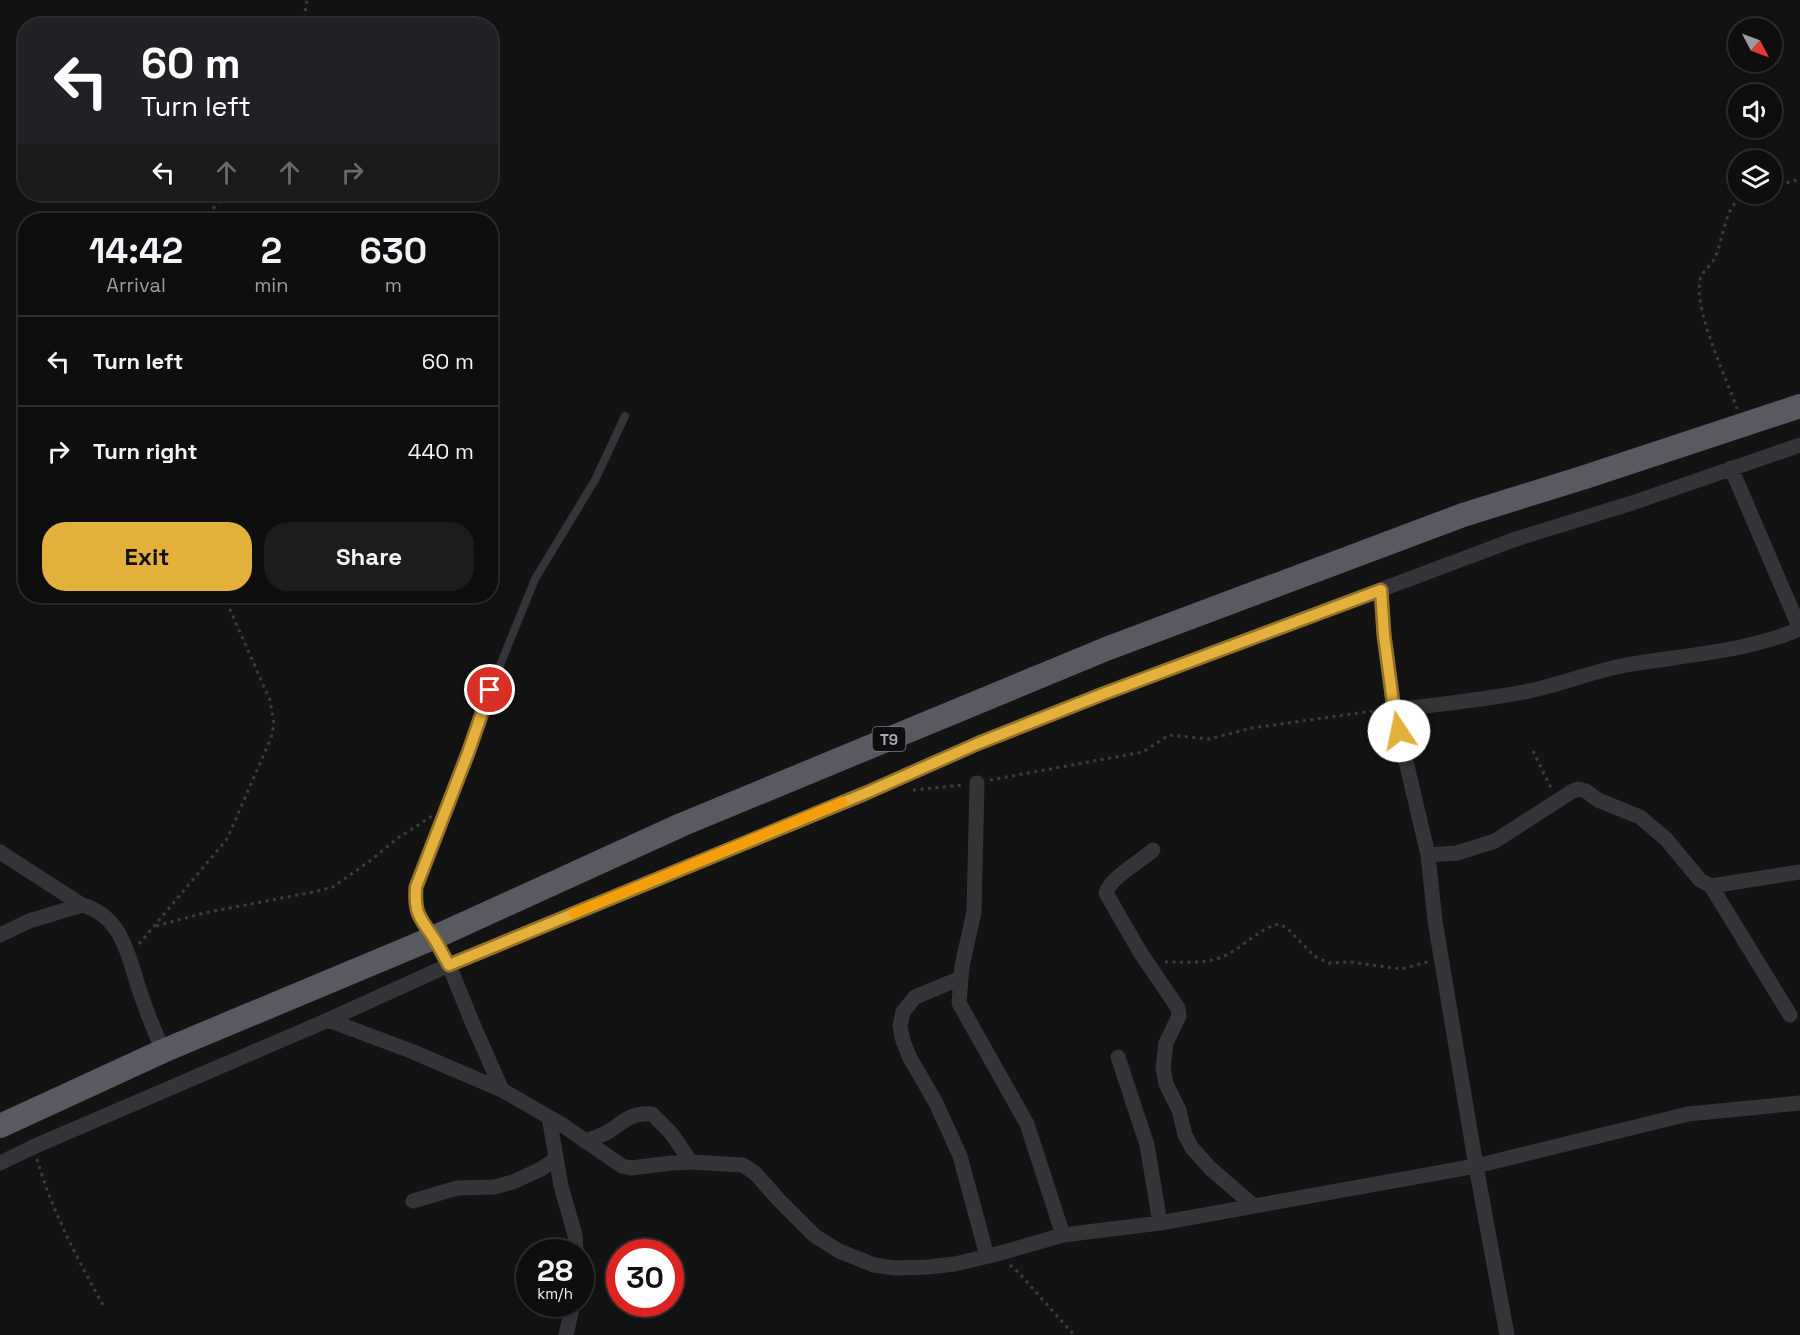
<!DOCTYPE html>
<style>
:root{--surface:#0e0e0f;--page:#1c1c1d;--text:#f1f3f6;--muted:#9b9c9e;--line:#2e2e2f;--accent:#e3b03c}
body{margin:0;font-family:"Space Grotesk",sans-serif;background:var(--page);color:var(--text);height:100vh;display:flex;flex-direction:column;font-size:22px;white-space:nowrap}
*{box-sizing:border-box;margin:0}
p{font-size:20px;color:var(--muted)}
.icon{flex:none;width:33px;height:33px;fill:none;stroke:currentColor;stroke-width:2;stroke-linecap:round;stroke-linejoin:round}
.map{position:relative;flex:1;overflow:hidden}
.drawer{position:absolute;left:18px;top:213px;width:480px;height:390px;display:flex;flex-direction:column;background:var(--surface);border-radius:24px;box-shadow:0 3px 9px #0003,0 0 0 2px var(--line)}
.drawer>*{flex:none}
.banner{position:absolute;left:18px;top:18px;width:480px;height:183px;border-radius:24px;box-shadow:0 3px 9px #0003,0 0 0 2px var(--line);background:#202124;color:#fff;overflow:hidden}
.needle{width:39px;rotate:131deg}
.controls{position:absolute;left:1728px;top:18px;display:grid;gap:12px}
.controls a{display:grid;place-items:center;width:54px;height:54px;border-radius:50%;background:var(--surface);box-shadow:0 3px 9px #0003,0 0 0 2px var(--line);font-size:30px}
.speed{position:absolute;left:516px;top:1239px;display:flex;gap:12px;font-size:30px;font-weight:700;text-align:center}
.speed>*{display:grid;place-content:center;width:78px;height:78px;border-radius:50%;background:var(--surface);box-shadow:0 3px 9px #0003,0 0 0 2px var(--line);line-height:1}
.speed small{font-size:15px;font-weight:400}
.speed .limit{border:9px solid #d22;background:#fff;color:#111}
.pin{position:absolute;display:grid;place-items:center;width:51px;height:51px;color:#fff;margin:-26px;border:3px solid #fff;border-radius:50%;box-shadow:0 2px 6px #0007}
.me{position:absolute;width:66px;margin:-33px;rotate:349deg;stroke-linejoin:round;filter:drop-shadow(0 0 4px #0008)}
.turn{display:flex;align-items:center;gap:21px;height:126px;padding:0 24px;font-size:27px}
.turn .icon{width:78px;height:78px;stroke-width:2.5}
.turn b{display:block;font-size:42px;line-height:51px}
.lanes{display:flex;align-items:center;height:57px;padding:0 24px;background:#0003;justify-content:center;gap:30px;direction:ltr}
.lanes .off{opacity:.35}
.eta{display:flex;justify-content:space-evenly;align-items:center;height:102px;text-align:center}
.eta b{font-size:36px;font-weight:600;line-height:42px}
.button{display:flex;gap:12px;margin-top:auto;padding:12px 24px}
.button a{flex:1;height:69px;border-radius:24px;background:var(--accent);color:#111;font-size:24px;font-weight:600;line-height:69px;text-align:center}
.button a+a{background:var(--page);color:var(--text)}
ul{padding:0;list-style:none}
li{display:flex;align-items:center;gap:18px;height:90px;padding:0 24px;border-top:2px solid var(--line)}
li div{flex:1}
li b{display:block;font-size:22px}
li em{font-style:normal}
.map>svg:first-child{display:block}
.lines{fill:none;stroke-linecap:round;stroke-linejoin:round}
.path{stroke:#3a3c40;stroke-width:3;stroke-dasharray:3 4.5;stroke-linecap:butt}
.service{stroke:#343539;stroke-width:8}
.minor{stroke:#343539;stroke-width:15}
.trunk{stroke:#595a61;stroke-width:24}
.route-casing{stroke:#947227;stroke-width:15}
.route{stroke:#e3b03c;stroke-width:10}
.slow{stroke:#f59e0b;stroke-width:10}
.labels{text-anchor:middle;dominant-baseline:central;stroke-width:6;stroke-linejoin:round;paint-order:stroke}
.shield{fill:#0e0e0f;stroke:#787b82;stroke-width:1.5}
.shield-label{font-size:15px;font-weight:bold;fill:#a6aab4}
</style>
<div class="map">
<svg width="1800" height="1335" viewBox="0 0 1800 1335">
<rect width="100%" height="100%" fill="#131314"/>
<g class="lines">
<path class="path" d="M303,26l4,-26
M1772,187l28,-8
M203,220l23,-26
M1737,409c-11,-33 -43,-97 -37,-129 2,-8 8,-12 13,-19 4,-6 6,-14 8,-22 5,-17 8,-38 27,-45
M1533,751l18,37
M990,780l153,-28 26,-17 40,4 43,-11 128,-18
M913,790l50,-5
M156,926l48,-13 109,-21 20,-5 38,-27 27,-22 34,-22
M139,944l88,-105 44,-101 3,-14 -4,-24 -46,-104
M1165,962c18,0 40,2 57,-5 20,-8 35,-28 57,-33l8,4 27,28 15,7 21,-1 51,7 27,-7
M37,1159c15,52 40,99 66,146
M1010,1265l9,8 55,62"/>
<path class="service" d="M430,934c-14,-17 -17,-33 -12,-55l50,-126 22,-63 45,-111 60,-99 30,-64"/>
<path class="minor" d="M1731,468l69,161
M1381,590l3,45 10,75 34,145 7,66 41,245 31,169
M1394,710c45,-6 91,-10 135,-19 33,-7 65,-20 97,-26 59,-10 119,-13 174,-36
M977,783l-3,129 -12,54 -3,37 68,121 36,111
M1153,850c-13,12 -42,27 -47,43l34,59 38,56 1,8 -13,27 -3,25 3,16 13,26 6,25 7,13 19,21 43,37
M0,852l82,53
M1428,855l29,-2 38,-12 76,-49 7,-3 8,2 12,9 42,17 26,22 34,41 11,6 79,129
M1711,886l89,-14
M0,935l29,-14 53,-16c40,11 46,50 57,84 7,21 15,41 24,62
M433,938l16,27 23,57 30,68
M961,978l-46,19 -12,15 -3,14 3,15 7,17 26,45 24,53 27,100
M328,1020l83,31 91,39 59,34 61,42 9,2 40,-5 20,-1 52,3 12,8 24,27 36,36 24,15 35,14 21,3 33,-1 27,-3 42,-10 66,-19 97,-12 316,-57 212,-52 112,-11
M1118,1057l29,88 13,78
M549,1117l12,69 14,49 1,17
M585,1141c8,-3 16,-5 23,-9 15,-10 24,-20 44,-18l19,19 20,29
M0,1163l33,-16 295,-127 121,-55 417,-172 113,-50 124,-49 413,-155 116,-36 168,-58
M413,1201l44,-13 37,-1 19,-5 28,-13 15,-10
M566,1335l7,-31"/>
<path class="trunk" d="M0,1126l163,-75 270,-113 248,-113 425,-176 357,-134 122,-38 215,-71"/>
</g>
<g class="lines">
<g class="route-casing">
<path id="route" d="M490,690l-22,63 -52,134c-2,29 5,31 19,53 5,8 9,17 14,25l417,-172 113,-50 124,-49 278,-104 3,45 10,75 5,21"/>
</g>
<use href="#route" class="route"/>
<path class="slow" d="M574,913l268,-111"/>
</g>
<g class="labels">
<rect class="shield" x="872.5" y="727" width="33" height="24" rx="4.5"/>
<g class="shield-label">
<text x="889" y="739">T9</text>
</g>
</g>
</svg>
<div class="controls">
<a><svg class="needle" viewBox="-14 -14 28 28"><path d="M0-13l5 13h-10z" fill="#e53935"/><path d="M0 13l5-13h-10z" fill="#9b9c9e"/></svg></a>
<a><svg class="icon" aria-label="sound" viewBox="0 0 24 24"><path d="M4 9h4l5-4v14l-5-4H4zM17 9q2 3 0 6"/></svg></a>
<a><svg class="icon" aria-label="layers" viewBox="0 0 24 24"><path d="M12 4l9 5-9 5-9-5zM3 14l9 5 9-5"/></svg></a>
</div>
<div class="speed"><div>28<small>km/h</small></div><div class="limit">30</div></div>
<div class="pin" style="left:490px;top:690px;background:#d93025"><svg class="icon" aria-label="arrive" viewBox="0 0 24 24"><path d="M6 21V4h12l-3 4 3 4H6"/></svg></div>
<svg class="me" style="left:1399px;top:731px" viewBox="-20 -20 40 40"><circle r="19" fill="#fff"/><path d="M0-13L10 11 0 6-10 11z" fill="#e3b03c"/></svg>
<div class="banner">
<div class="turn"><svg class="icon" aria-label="left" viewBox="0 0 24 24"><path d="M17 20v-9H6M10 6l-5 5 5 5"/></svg><div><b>60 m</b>Turn left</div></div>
<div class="lanes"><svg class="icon" aria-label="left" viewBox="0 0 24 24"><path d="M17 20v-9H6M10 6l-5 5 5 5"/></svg><svg class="icon off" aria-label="ahead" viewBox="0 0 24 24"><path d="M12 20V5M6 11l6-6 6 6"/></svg><svg class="icon off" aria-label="ahead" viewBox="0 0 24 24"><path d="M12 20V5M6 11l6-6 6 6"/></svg><svg class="icon off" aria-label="right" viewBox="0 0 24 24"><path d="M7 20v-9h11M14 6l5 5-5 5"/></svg></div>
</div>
<section class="drawer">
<div class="eta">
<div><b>14:42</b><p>Arrival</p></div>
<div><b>2</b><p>min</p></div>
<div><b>630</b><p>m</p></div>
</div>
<ul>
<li><svg class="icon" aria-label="left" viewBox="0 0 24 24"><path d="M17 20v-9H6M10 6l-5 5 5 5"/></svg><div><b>Turn left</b></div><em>60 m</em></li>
<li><svg class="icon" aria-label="right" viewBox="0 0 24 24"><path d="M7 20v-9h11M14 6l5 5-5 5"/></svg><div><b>Turn right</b></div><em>440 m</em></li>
</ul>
<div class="button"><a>Exit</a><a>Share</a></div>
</section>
</div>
